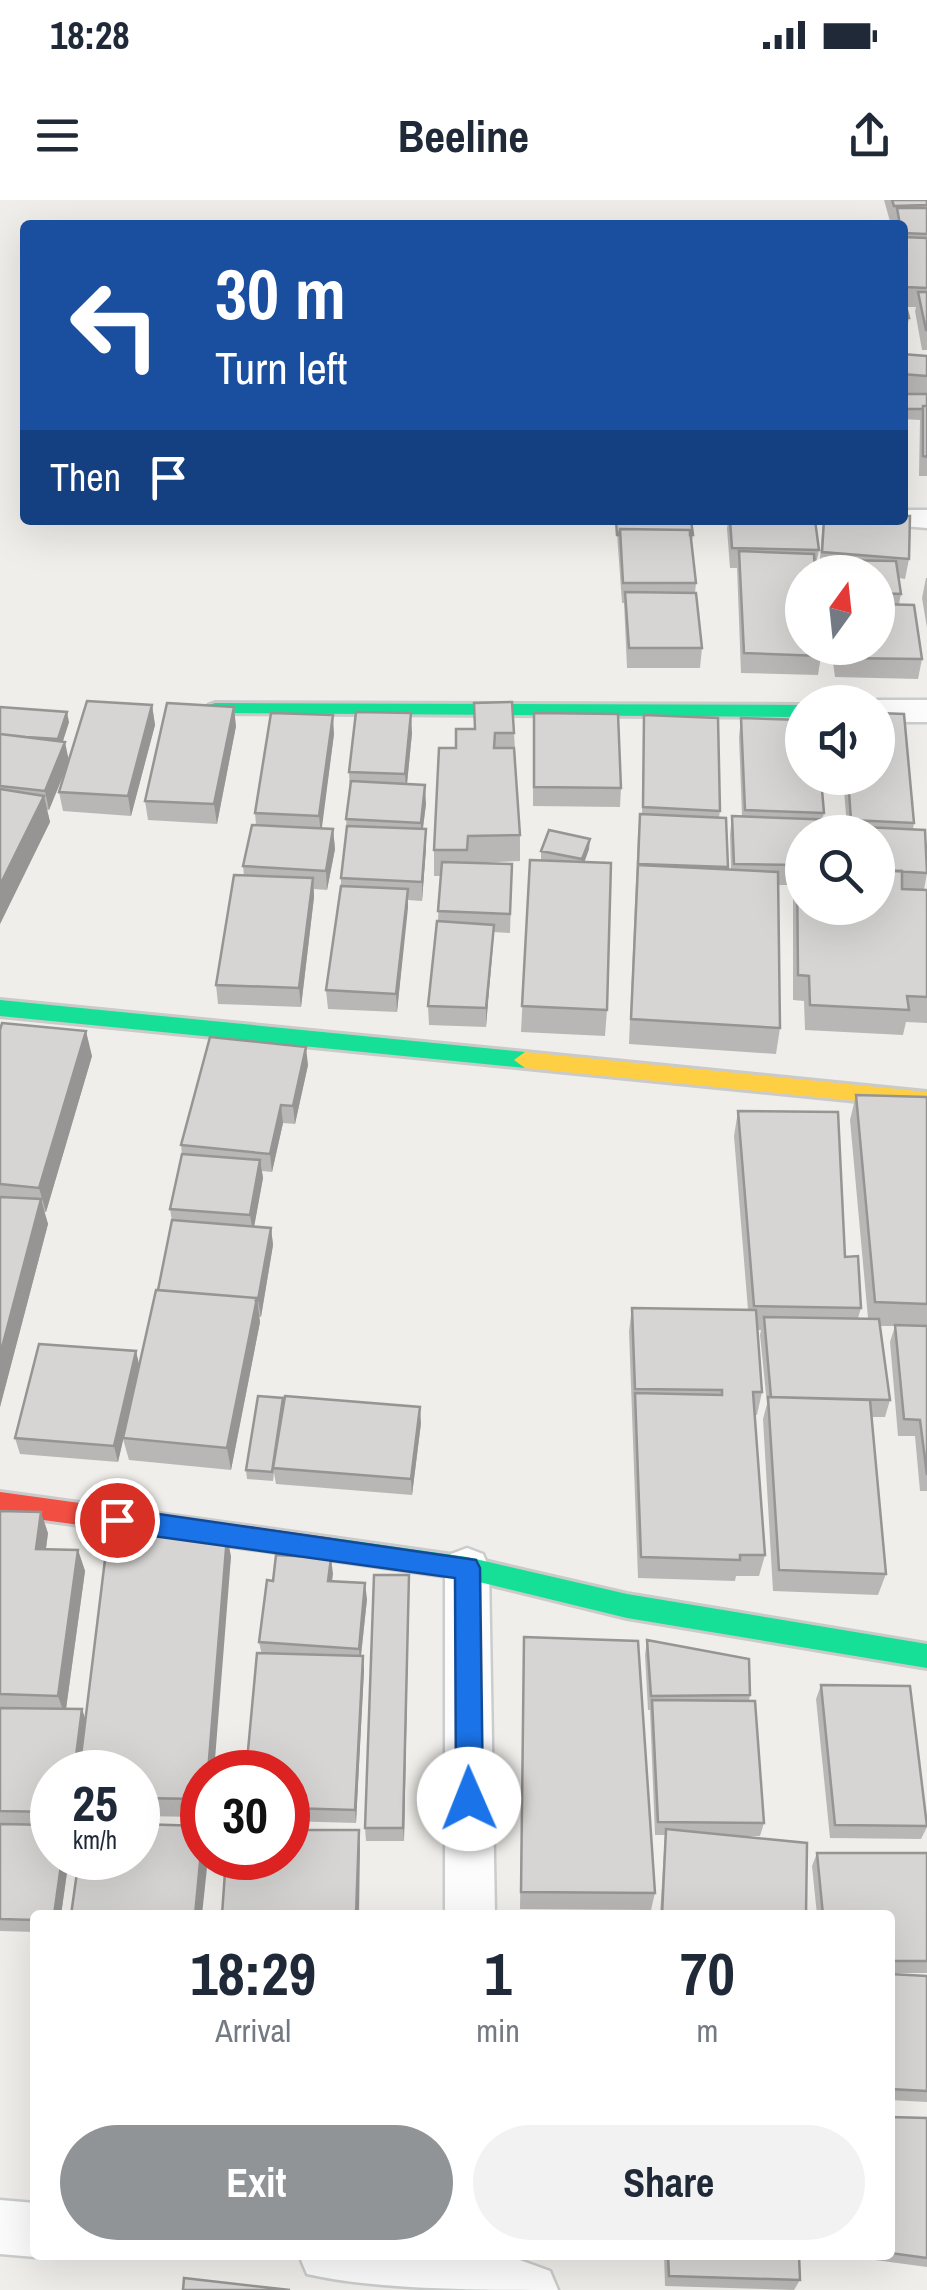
<!DOCTYPE html>
<style>
:root{--surface:#fff;--page:#f2f2f3;--text:#1f2937;--muted:#747a83;--accent:#919496}
body{margin:0;font-family:"Archivo Narrow",sans-serif;background:var(--page);color:var(--text);height:100vh;display:flex;flex-direction:column;font-size:38px;white-space:nowrap}
*{box-sizing:border-box;margin:0}
p{font-size:32px;color:var(--muted)}
.icon{flex:none;width:55px;height:55px;fill:none;stroke:currentColor;stroke-width:2;stroke-linecap:round;stroke-linejoin:round}
.map{position:relative;flex:1;overflow:hidden}
.sheet{position:absolute;left:30px;top:1710px;width:865px;height:350px;display:flex;flex-direction:column;background:var(--surface);border-radius:10px;box-shadow:0 10px 40px #0002}
.sheet>*{flex:none}
.banner{position:absolute;left:20px;top:20px;width:888px;height:305px;border-radius:10px;box-shadow:0 10px 40px #0002;background:#1a4fa0;color:#fff;overflow:hidden}
.needle{width:65px;rotate:15deg}
.buttons{position:absolute;left:785px;top:355px;display:grid;gap:20px}
.buttons a{display:grid;place-items:center;width:110px;height:110px;border-radius:50%;background:var(--surface);box-shadow:0 10px 40px #0002;font-size:50px}
.speed{position:absolute;left:30px;top:1550px;display:flex;gap:20px;font-size:50px;font-weight:700;text-align:center}
.speed>*{display:grid;place-content:center;width:130px;height:130px;border-radius:50%;background:var(--surface);box-shadow:0 10px 40px #0002;line-height:1}
.speed small{font-size:25px;font-weight:400}
.speed .limit{border:15px solid #d22;background:#fff;color:#111}
.pin{position:absolute;display:grid;place-items:center;width:85px;height:85px;color:#fff;margin:-42px;border:5px solid #fff;border-radius:50%;box-shadow:0 2px 10px #0007}
.me{position:absolute;width:110px;margin:-55px;rotate:359deg;stroke-linejoin:round;filter:drop-shadow(0 0 8px #0008)}
.turn{display:flex;align-items:center;gap:35px;height:210px;padding:0 30px;font-size:45px}
.turn .icon{width:130px;height:130px;stroke-width:2.5}
.turn b{display:block;font-size:70px;line-height:85px}
.then{display:flex;align-items:center;height:95px;padding:0 30px;background:#0003;gap:20px;font-size:38px}
.eta{display:flex;justify-content:space-evenly;align-items:center;height:170px;text-align:center}
.eta b{font-size:60px;font-weight:800;line-height:70px}
.cta{display:flex;gap:20px;margin-top:auto;padding:20px 30px}
.cta a{flex:1;height:115px;border-radius:60px;background:var(--accent);color:#fff;font-size:40px;font-weight:800;line-height:115px;text-align:center}
.cta a+a{background:var(--page);color:var(--text)}
.status{display:flex;justify-content:space-between;align-items:center;height:70px;padding:0 50px;background:var(--surface);direction:ltr}
.status svg{height:28px;fill:currentColor}
header{display:flex;justify-content:space-between;align-items:center;height:130px;padding:0 30px;background:var(--surface);font-size:45px;font-weight:800}
.map>svg:first-child{display:block}
.lines{fill:none;stroke-linecap:round;stroke-linejoin:round}
.street-casing{stroke:#cbcccc;stroke-width:5}
.fast-casing{stroke:#cacacb;stroke-width:6}
.slow-casing{stroke:#cacacb;stroke-width:6}
.jam-casing{stroke:#cacacb;stroke-width:6}
.street{fill:#fdfcfc;fill-rule:evenodd}
.fast{fill:#16e098;fill-rule:evenodd}
.slow{fill:#ffcf43;fill-rule:evenodd}
.jam{fill:#f24e42;fill-rule:evenodd}
.wall{fill:#b8b7b5}
.shaded-wall{fill:#969594}
.building{fill:#d6d5d3;stroke:#969594;stroke-width:2.5}
.route{fill:#1a73e8;stroke:#114b97;stroke-width:2.5}
</style>
<div class="status"><b>18:28</b><svg viewBox="0 0 49 12"><path d="M0 12V9h3v3zM5 12V6h3v6zM10 12V3h3v9zM15 12V0h3v12zM26 1h20v11H26zM47 4h2v5h-2z"/></svg></div>
<header><svg class="icon" aria-label="menu" viewBox="0 0 24 24"><path d="M4 6h16M4 12h16M4 18h16"/></svg>Beeline<svg class="icon" aria-label="share" viewBox="0 0 24 24"><path d="M12 15V3M7 8l5-5 5 5M5 13v7h14v-7"/></svg></header>
<div class="map">
<svg width="927" height="2090" viewBox="0 0 927 2090">
<rect width="100%" height="100%" fill="#efeeea"/>
<g class="lines">
<g class="street-casing">
<path id="street" d="M902,310h25v18l-36,-3 -3,-5h14z
M878,500h49v22h-49v-20h-8z
M467,1348l16,6 6,14 6,347h-50v-347l6,-14z
M0,2000l35,3v52h4l-4,2 -35,-3z
M299,2055h207l44,16 8,19c-75,0 -182,0 -251,-16z"/>
</g>
<g class="fast-casing">
<path id="fast" d="M215,503l587,2v12l-593,-4v-8z
M0,800l525,52 11,8 -11,8 -525,-52z
M333,1338l134,19 160,37 300,50v24l-300,-50 -160,-39 -134,-19 -9,-3 -3,-8 3,-8z"/>
</g>
<g class="slow-casing">
<path id="slow" d="M525,852l402,40v16l-402,-40 -11,-8z"/>
</g>
<g class="jam-casing">
<path id="jam" d="M0,1292l333,46 9,3 3,8 -3,8 -9,3 -333,-46z"/>
</g>
<use href="#street" class="street"/>
<use href="#fast" class="fast"/>
<use href="#slow" class="slow"/>
<use href="#jam" class="jam"/>
</g>
<path class="wall" d="M884,0h43v150h-5l-7,-39 1,-4h-10l3,11 -5,26h-2v-119h-11z
M902,154l25,2v120h-8l1,-56 -18,-1z
M616,320l77,15 -2,11 5,37 -1,10 7,55 -2,20h-73l-3,-65h-2z
M728,320h87l4,30 -4,19 6,87 -3,19 -77,-2 -4,-105h-7l-3,-39z
M823,320h79l7,39 -4,20 -6,-1 2,16 -2,10 23,55 -4,20 -83,-2 -4,-29h47v-76h-59z
M926,378h1v50l-5,-30z
M474,503l40,30 6,102v26l-48,2 40,1 -2,69 -17,-1 -7,95 -57,-2 -1,-19 10,-85 2,-45h-6v-26l22,-102 18,-19z
M152,505l3,20 -24,91 -68,-5 -4,-19 9,-28 -19,46h-2l3,12 -50,102v-217l69,15 -6,19 6,20z
M644,515l76,96 -1,6 7,1 1,52h4l-1,-35 2,-19h10l-3,-79 2,-19 83,95 -2,7 -20,12 76,76v-76h-36l1,-6 4,1 -4,-49h35l36,45 -1,6 14,44 -3,17h3v133l-21,-1 -3,13 -98,-5 -1,-29 -11,-1v-115h-15l2,143 -4,26 -147,-10 9,-211 2,-19h2z
M236,526l-19,98 -69,-4 -3,-19z
M533,532l88,56 -1,19 -87,-1z
M412,533l-5,51 19,20 -3,25h3v19l-4,53 -14,-1 -11,112 -69,-3 -2,-19 15,-104v-8l6,-47 -1,-12 4,-29 -1,-18z
M334,534l-13,95h12l2,20 -8,41 -13,-1v8l-13,110 -83,-3 -2,-19 28,-109 -1,-10 13,-41 -1,-12z
M589,649l-5,13 23,148 -2,26 -84,-4 9,-172h11v-9z
M0,830l92,26 -46,156h-2l4,12 -48,183z
M308,865l-13,59 -12,-1 -11,49 -10,-1 1,7 -9,48 17,2 2,17 -12,72h-2l1,5 -29,148 -102,-10 -6,-21 -5,23 -98,-8 -5,-16 124,-72 19,-76 14,-69 -2,-12 12,-55 -1,-9z
M856,895l71,2v394h-7l-5,-55h-17l-8,-94 5,-16h-15l10,74 -5,17h-13l14,157 -8,21 -105,-4 -10,-172 4,-15 -7,-69 1,-5h-4l5,62 -5,23h-3l11,140 -6,21h-23l-1,5 -97,-3 -9,-247 3,-23 116,2 -14,-174 4,-25 107,146 16,51 -3,10h10l-18,-198z
M283,1198l1,7 137,18 -9,72 -136,-11 -2,-11 -1,8 -26,-2 -1,-9z
M0,1311l48,22 -2,16 32,1 7,21 -19,138h16l3,10 142,-183 4,21 -29,215v45l-64,-1v-44h-86v86h17l-8,57h-26v17l-35,-1z
M331,1358l1,23 35,18 -6,57 3,14 -8,153 -68,-2v-49l-29,-130 14,-61z
M409,1375l-5,266h-38l-1,-13z
M524,1437l131,256 -4,17 -131,-1z
M647,1440l103,55 -1,6 15,122 -4,13h-29l75,79h-146l5,-80h-10l-5,-125h-2l-3,-55z
M821,1485l106,142 -6,12 -91,-1 -14,-139z
M817,1653h110v120h-37v-58h-73l-5,-49z
M890,1774l37,2v126l-37,-2z
M890,1917l37,1v149l-82,-11v-1h45z
M664,2055h135l1,25 -6,10 -129,-4z"/>
<path class="shaded-wall" d="M152,505l3,20 -24,91 -3,-20z
M234,507l2,19 -19,98 -3,-20z
M67,512l2,10 -9,28 -2,-11z
M411,513l1,20 -6,61 -1,-20z
M333,515l1,19 -13,101 -2,-19z
M65,542l4,19 -20,49 -4,-19z
M425,585l1,19 -5,38v-19z
M44,596l6,26 -50,102v-39z
M333,629l2,20 -8,41 -1,-19z
M426,629v19l-4,53v-19z
M590,639l-1,10 -7,20v-10z
M313,678l1,19 -13,110 -2,-19z
M408,689v19l-11,104 -1,-18z
M494,725l-1,19 -7,83v-19z
M86,831l6,25 -46,156 -7,-24z
M306,847l2,18 -13,59 -2,-18z
M281,905l2,18 -11,49 -2,-18z
M260,960l3,18 -10,55 -3,-18z
M41,999l7,25 -48,183v-52z
M271,1028l2,17 -12,72 -3,-17z
M257,1098l3,24 -29,148 -4,-22z
M136,1151l4,17 -22,94 -4,-16z
M420,1207l1,16 -9,72 -1,-16z
M41,1312l7,21 -5,37 -7,-21z
M227,1336l4,21 -17,215h-6z
M78,1350l7,21 -20,145 -7,-20z
M331,1358l2,16 -3,22 -2,-15z
M409,1375v16l-5,250 -1,-13z
M365,1383l2,16 -7,65 -1,-15z
M363,1456l1,14 -8,153 -1,-13z
M82,1509l5,15 -6,48h-7z
M359,1630l1,18 -1,67h-3z
M202,1641v17h6l-6,57h-7z
M62,1658h7l-8,57h-7z"/>
<path class="building" d="M892,0h35v5l-33,1z
M897,8h30v26l-25,-1v-8h-2z
M902,37l25,1v50l-21,-1 -4,-32z
M902,90l7,28h-7z
M918,92h9v38h-1z
M902,154l25,2v20l-25,-2z
M902,194h25v12h-4v3h-21z
M923,206h4v51l-4,-1z
M902,316h8l-1,43 -87,-7 2,-32h78z
M616,320h75l2,15h-3v-5l-70,-1 -1,6h-2z
M730,320h85l4,30 -87,-2z
M620,329l70,1 6,53h-73z
M739,351l75,3 1,18h-13v76h18l1,8 -77,-3z
M829,360l67,1 5,33 -23,-1v-21h-47z
M625,392l71,1 6,55h-73z
M878,404l36,1 8,54 -84,-1 -1,-10h41z
M87,501l65,4 -24,91 -69,-4z
M512,502l2,31h-19l-1,15h20l6,87 -52,1 -1,14h-33l5,-102h17v-19h19l-1,-26z
M167,503l67,4 -20,97 -69,-3z
M0,507l67,5 -9,27 -32,-2 -26,-3z
M356,512l55,1 -6,61 -56,-2z
M271,513l62,2 -14,101 -64,-3z
M534,513l84,1 3,74 -87,-1z
M878,513l26,1 10,109 -63,-3 -3,-42h30z
M644,515l74,3 2,93 -77,-4z
M741,518l61,2v58h19l3,35 -79,-3z
M0,534l65,8 -20,49 -45,-5z
M351,581l74,4 -4,38 -75,-4z
M0,589l44,7 -44,89z
M640,614l86,4 2,49 -90,-3z
M732,616l104,4 1,12h-35v33l-68,-1z
M252,625l81,4 -7,42 -83,-5z
M347,626l79,3 -4,53 -81,-4z
M843,626l82,4 2,43 -49,-3v-38h-35z
M549,630l41,9 -8,20 -41,-8z
M530,660l81,3 -4,147 -85,-4z
M442,662l70,2 -2,50 -72,-3z
M638,665l140,7 2,156 -149,-9z
M797,665h5v43h76v-38l24,1v18l25,1v107l-20,-1 2,14 -99,-5 -1,-29 -11,-1z
M234,675l79,3 -14,110 -83,-3z
M341,686l67,3 -12,105 -70,-4z
M437,721l57,4 -8,83 -58,-2z
M2,823l84,8 -47,157 -39,-4v-154z
M210,837l96,10 -13,59 -12,-1 -11,49 -89,-9z
M856,895l71,2v207l-52,-2z
M738,911l100,1 7,145 13,-1 3,52 -107,-2z
M182,954l78,6 -10,55 -80,-6z
M0,997l41,2 -41,156z
M172,1020l99,8 -13,72h-2l1,-2 -99,-8z
M156,1090l101,8 -30,150 -104,-10z
M632,1108l124,2 6,82h-9l12,163h-25v5l-99,-3 -6,-164 87,2v-5l-87,-1z
M764,1117l115,2 11,81 -119,-3z
M895,1125l32,1v149l-7,-55 -16,-1z
M39,1144l97,7 -22,95 -99,-8z
M258,1196l25,2 -11,74 -26,-2z
M285,1196l135,11 -9,72 -138,-11z
M768,1197l102,3 16,174 -107,-4z
M0,1311l41,1 -5,37 42,1 -20,146 -58,-2z
M108,1335l119,1 -19,236h-6v27l-64,-1v-26h-59z
M276,1355l55,3 -3,23 37,2 -6,66 -100,-7 8,-62 6,1z
M374,1375h35l-6,253h-38z
M524,1437l114,4 17,252 -134,-1z
M647,1440l102,19 1,36 -99,1z
M257,1453l106,3 -8,154 -67,-2v-36h-42z
M821,1485l89,1 17,140 -92,-1z
M652,1500l103,1 9,122 -106,-1z
M0,1508l82,1 -8,63h-22v40l-52,-1z
M0,1624l52,1v33h10l-8,57h-19v5l-35,-1z
M138,1624l64,2v15l-7,74h-124l8,-57h59z
M666,1629l141,14 -1,72h-144z
M288,1630h71l-3,85h-134l4,-57h62z
M817,1653h110v108h-37v-46h-67z
M890,1774l37,2v115l-37,-2z
M890,1917l37,1v140l-37,-5z
M668,2055h131l1,25 -131,-4z
M184,2078l106,12h-107z"/>
<path class="route" d="M117,1308l359,52 4,8 3,231 -4,9 -10,4 -9,-4 -4,-9 -1,-221 -338,-47 -9,-4 -4,-7 4,-8z"/>
</svg>
<div class="buttons">
<a><svg class="needle" viewBox="-14 -14 28 28"><path d="M0-13l5 13h-10z" fill="#e53935"/><path d="M0 13l5-13h-10z" fill="#747a83"/></svg></a>
<a><svg class="icon" aria-label="sound" viewBox="0 0 24 24"><path d="M4 9h4l5-4v14l-5-4H4zM17 9q2 3 0 6"/></svg></a>
<a><svg class="icon" aria-label="search" viewBox="0 0 24 24"><circle cx="10" cy="10" r="6"/><path d="M15 15l6 6"/></svg></a>
</div>
<div class="speed"><div>25<small>km/h</small></div><div class="limit">30</div></div>
<div class="pin" style="left:117px;top:1320px;background:#d93025"><svg class="icon" aria-label="arrive" viewBox="0 0 24 24"><path d="M6 21V4h12l-3 4 3 4H6"/></svg></div>
<svg class="me" style="left:469px;top:1599px" viewBox="-20 -20 40 40"><circle r="19" fill="#fff"/><path d="M0-13L10 11 0 6-10 11z" fill="#1a73e8"/></svg>
<div class="banner">
<div class="turn"><svg class="icon" aria-label="left" viewBox="0 0 24 24"><path d="M17 20v-9H6M10 6l-5 5 5 5"/></svg><div><b>30 m</b>Turn left</div></div>
<div class="then">Then<svg class="icon" aria-label="arrive" viewBox="0 0 24 24"><path d="M6 21V4h12l-3 4 3 4H6"/></svg></div>
</div>
<section class="sheet">
<div class="eta">
<div><b>18:29</b><p>Arrival</p></div>
<div><b>1</b><p>min</p></div>
<div><b>70</b><p>m</p></div>
</div>
<div class="cta"><a>Exit</a><a>Share</a></div>
</section>
</div>
